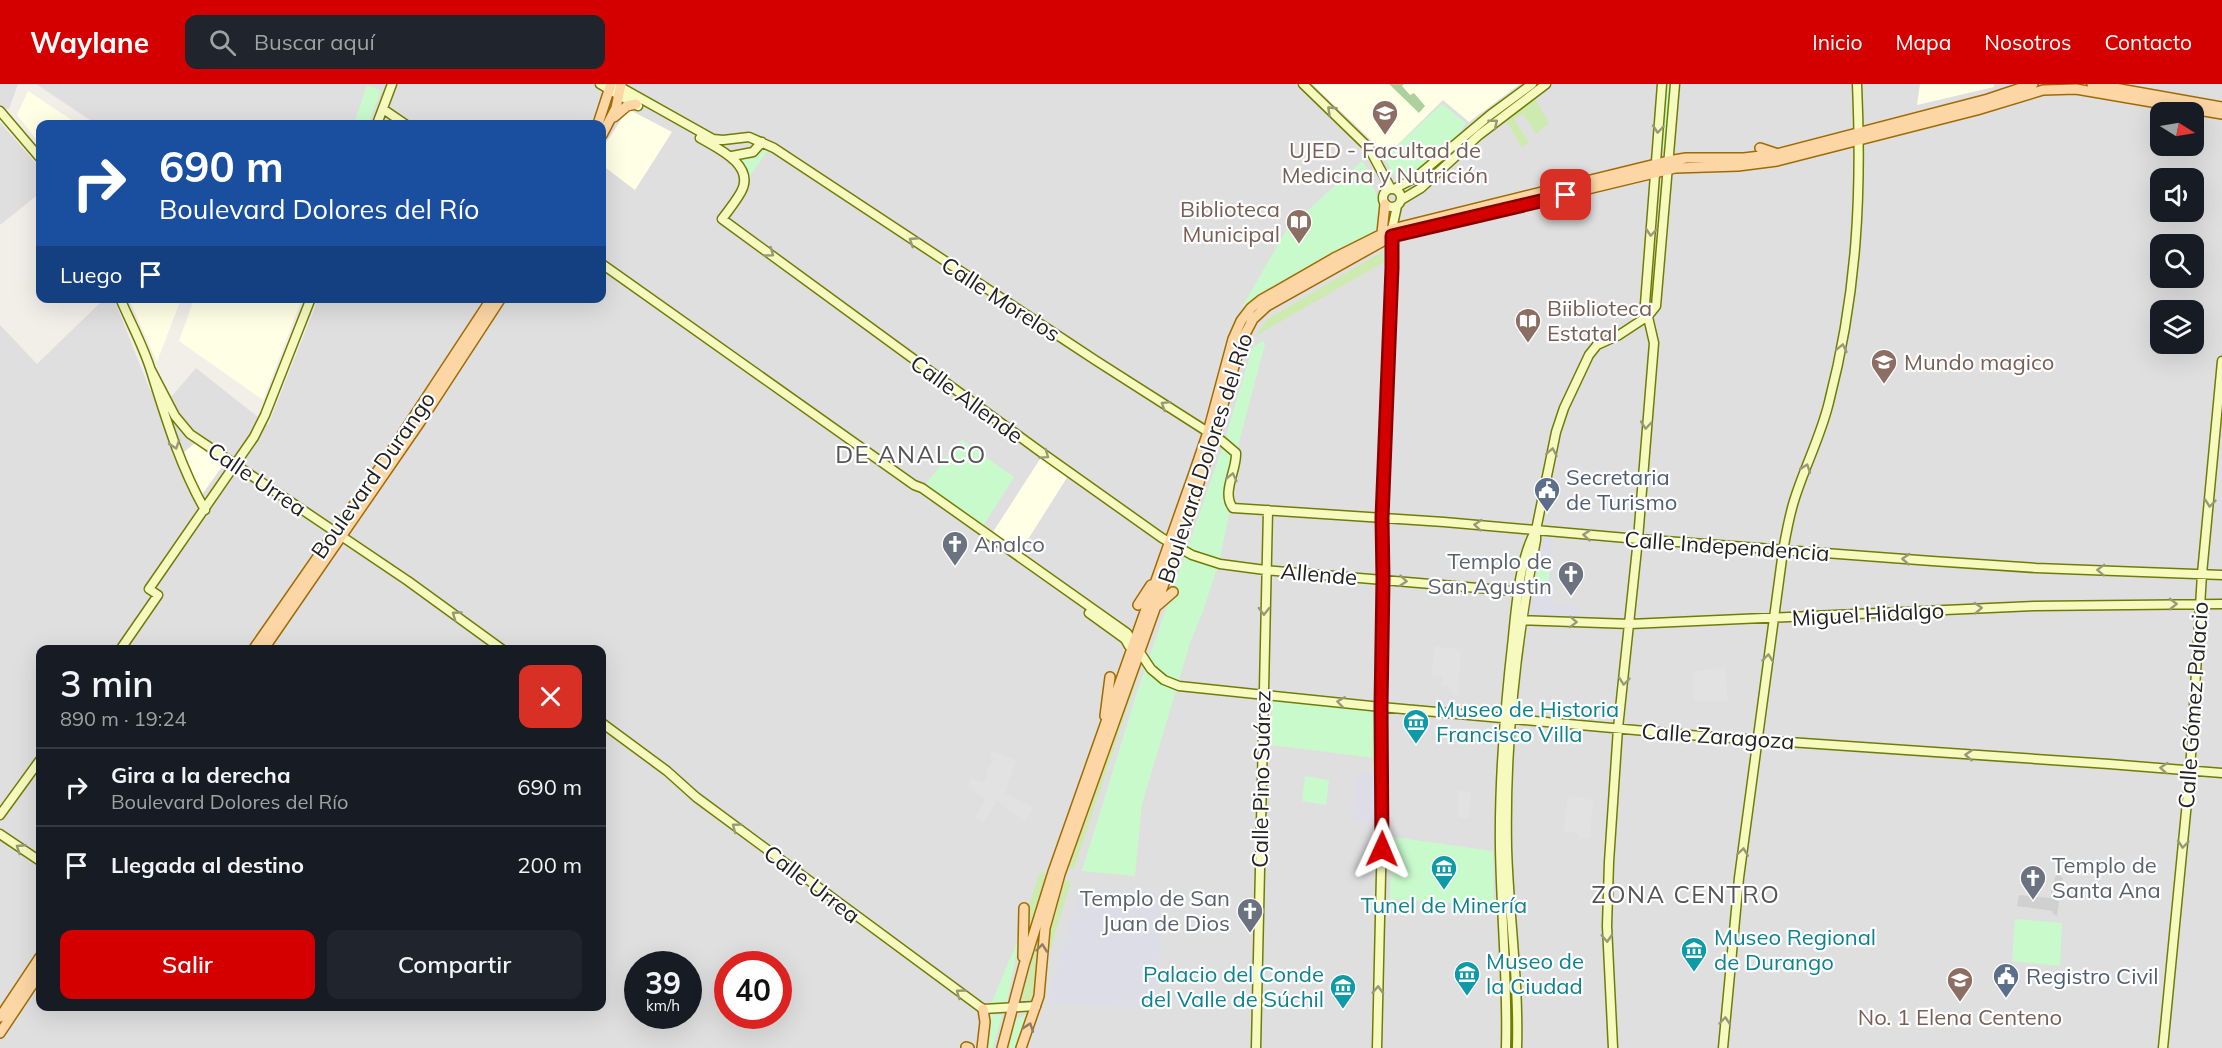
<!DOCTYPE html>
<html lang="es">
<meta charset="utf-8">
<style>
:root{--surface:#171b24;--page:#20242c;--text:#f1f3f6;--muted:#9ea1a6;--line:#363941;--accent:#d40000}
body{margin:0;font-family:Mulish,sans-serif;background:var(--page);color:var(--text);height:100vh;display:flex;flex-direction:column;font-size:22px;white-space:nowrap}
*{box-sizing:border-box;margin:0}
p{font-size:20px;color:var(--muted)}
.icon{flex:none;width:33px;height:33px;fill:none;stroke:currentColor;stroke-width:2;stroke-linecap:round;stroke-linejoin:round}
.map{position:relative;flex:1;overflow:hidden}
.drawer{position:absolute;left:36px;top:561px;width:570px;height:366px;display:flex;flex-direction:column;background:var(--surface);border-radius:12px;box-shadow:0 6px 24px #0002}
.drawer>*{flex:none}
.hud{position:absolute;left:36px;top:36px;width:570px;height:183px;border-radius:12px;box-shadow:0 6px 24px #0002;background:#1a4fa0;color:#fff;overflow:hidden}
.needle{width:39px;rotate:101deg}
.controls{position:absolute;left:2150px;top:18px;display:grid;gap:12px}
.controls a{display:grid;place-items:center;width:54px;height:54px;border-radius:12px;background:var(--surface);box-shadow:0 6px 24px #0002;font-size:30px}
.speed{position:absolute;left:624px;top:867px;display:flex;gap:12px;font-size:30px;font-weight:700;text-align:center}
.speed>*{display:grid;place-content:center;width:78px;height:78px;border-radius:50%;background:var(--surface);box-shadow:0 6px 24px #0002;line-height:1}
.speed small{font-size:15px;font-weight:400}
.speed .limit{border:9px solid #d22;background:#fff;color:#111}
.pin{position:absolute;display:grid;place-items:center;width:51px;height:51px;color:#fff;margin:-26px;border-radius:12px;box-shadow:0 3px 9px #0006}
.me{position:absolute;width:66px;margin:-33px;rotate:1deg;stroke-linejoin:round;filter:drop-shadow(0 0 4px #0008)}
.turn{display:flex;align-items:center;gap:21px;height:126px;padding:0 24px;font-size:27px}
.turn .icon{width:78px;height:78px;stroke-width:2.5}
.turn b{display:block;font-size:42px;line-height:51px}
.then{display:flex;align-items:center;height:57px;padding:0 24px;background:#0003;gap:12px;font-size:22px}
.round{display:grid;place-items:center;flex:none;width:63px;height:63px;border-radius:12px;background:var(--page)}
.head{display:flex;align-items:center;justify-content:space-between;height:102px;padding:0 24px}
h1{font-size:36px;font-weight:600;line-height:45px}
.cta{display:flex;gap:12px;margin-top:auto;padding:12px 24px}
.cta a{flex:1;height:69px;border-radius:12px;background:var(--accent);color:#fff;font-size:24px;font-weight:600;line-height:69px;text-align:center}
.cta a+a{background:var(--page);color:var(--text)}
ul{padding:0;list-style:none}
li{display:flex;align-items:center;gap:18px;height:78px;padding:0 24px;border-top:2px solid var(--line)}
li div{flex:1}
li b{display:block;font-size:22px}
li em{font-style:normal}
header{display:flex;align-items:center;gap:36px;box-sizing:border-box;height:84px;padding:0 30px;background:var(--accent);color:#fff}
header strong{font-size:28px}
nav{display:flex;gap:33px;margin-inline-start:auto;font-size:21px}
.search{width:420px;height:54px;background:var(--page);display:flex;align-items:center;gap:15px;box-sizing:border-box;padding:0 21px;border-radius:12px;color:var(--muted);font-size:22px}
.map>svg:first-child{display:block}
.residential{fill:#e0dfdf;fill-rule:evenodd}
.education{fill:#ffffe5}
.religious{fill:#d0d0d0}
.grass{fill:#cdebb0}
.forest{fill:#add19e}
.park{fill:#c8facc}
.parking{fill:#e2e2e2}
.plaza{fill:#dddde8;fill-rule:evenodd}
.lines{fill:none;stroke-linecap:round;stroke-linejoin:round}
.secondary-casing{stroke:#707d05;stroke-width:11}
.primary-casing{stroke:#a06b00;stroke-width:12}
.secondary{stroke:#f7fabf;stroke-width:8}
.primary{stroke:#fcd6a4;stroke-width:9}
.oneway{stroke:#979978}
.oneway2{stroke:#8f7c63}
.route-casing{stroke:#8a0000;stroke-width:15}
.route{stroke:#d40000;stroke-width:10}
.labels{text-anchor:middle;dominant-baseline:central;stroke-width:4.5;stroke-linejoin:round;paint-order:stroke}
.education-label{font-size:22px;fill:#785e54;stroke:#fff}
.street-label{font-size:22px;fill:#222;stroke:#fff}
.service-label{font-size:22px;fill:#4e5e75;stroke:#fff;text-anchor:start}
.worship-label{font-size:22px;fill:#5b616d;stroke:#fff;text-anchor:start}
.culture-label{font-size:22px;fill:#0d838f;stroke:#fff;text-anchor:start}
.neighbourhood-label{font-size:24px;letter-spacing:1.5px;fill:#555;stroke:#fff}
</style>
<header>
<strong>Waylane</strong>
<div class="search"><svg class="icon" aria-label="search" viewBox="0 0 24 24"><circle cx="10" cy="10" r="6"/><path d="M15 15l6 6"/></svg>Buscar aquí</div>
<nav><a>Inicio</a><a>Mapa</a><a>Nosotros</a><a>Contacto</a></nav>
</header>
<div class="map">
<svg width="2222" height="964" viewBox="0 0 2222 964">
<rect width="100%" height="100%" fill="#f2efe9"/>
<path class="residential" d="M0,0h18l-9,25 -9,1z
M36,0h2186v964h-2222v-723l37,39 67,-65h10l36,91 22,6 24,-28 72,57 49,-123 -4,-3 289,-1v-174h-506zM2160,28h33v34h-33zM2160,94h33v34h-33zM2160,160h33v34h-33zM2160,226h33v34h-33zM40,566h562v356h-562zM638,880h50v52h-50zM728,880h50v52h-50z
M0,38l40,46v25l-40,32z"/>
<path class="education" d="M1312,0h208l-51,38 -26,-22 -59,58 -13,-18z
M1920,0h74v3l-77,18z
M28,7l50,33h-38v20l-23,-29z
M628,25l44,23 -37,58 -33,-25v-16z
M129,215h52l-24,63z
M297,215l4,2 -38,99 -84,-59 15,-42z
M196,358l30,19 -25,35 -19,-42z
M1042,372l26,20 -48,76 -27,-20z"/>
<path class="religious" d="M2058,790l5,4 -2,9h3l-1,8h-3l-3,21 -4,-2v-3l-36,-5 2,-11 32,3v-13h2l2,-8z"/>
<path class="grass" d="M1534,12l15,27 -13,11 -13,-20 -9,5 15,23 -7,6 -17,-29z
M1661,99h4l-11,118 -4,3z
M1382,168l2,10 -130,75 14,-18z
M1161,523l-87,262 -8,-2 85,-241z
M1040,788l9,3 -17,55 -5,-20z
M1053,795l-18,113 -2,9 -14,-3z
M1062,795l9,3 -26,85 3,-40z"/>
<path class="forest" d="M1389,0h15l-2,2 8,9 4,-2 11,13 -6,7z"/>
<path class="park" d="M1667,0h7l-6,63 -4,2 -3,-2z
M367,1l14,6 -13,33h-14z
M1442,20l24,19 -27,39 -34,29 -21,-33z
M766,63l3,2 -20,28 -7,-18 15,-1z
M1362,77l4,6 16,44 1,17 -141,79 45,-78z
M1263,257l2,3 -39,147 -1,10 5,9 -11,52 -16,49 -13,32 -48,161 -7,72 -53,-5 55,-179 86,-246 29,-98z
M962,356l52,37 -31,49 -56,-39v-4l32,-42z
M1538,481l12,1 -1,19 -14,-1z
M1272,616l103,10v48l-104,-13z
M1305,692l24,4 -3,25 -24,-4z
M1393,753l100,14 1,53 -3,2 -101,-7 1,-59z
M2015,835l47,4 -2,43 -48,-5z
M1020,851l-13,67 -16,2z
M1027,930l-10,34h-9l7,-28z
M990,931h12l-9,33h-8z"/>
<path class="parking" d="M1435,562l26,4 -3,46 -5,-1 -6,-10h-5v-8l-11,-2z
M1725,583l3,35 -34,-1 -1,-29z
M993,667l23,9 -11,33 29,15 -10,14 -27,-22 -14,23 -8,-5 11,-18 -18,-14 4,-8 12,5 4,-8 -2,-2 8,-14 -4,-2z
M1458,706l13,2 -2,27 -11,-2z
M1568,712l25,4 -3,39 -12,-2v-4l-15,-1z"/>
<path class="plaza" d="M1546,448l6,1v71l27,3 -1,11 -51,-4 14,-76zM1538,482h12l-1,18h-14z
M1361,687l17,2v51l-26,-3 4,-46h4z
M1090,804l69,5 4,4 -6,104 -5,7 -94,-5 -9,-4 -1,-5 30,-95 5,-7z"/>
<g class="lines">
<g class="secondary-casing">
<path id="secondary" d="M600,0l38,22
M615,0l98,55 10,1 26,-3 25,11 321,212 127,81 14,12c1,17 -15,40 -3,55l211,14 194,17 294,22 104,7 186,7
M1303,0l66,64 22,41
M383,25l22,15
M0,27l40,47
M377,40l15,-40
M700,54c17,10 56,27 41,54 -5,9 -12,18 -19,27l316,231 124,88 30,17 28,9 45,6 261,22
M732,72l21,-4 9,-10
M1383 114a9 9 0 1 1 18 0a9 9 0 1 1-18 0Z
M1394,105l21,-11 75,-63 42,-31
M1401,116l20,-12 58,-53 67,-51
M602,180l312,221 8,3 205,145 24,36 13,11 15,6 202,21 320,29 408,28 113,9
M120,214c10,24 24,49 31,73 15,48 29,95 54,139
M151,286l24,46 15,18 218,147 95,69
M1089,529l36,26 4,7
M1515,536l115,4 404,-18 188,-2
M120,566l38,-55 -9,-6 105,-152 11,-22 46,-117
M602,639l65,48 29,26 287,212 53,-3
M0,731l40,-55
M0,750l40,27
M1256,964l12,-538
M1377,964l5,-217 -1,-124 2,-128 -1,-61 10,-250v-39l5,-23
M1506,964c2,-67 -5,-134 -6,-201 -1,-71 5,-140 13,-210 3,-30 7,-81 23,-107
M1517,964c2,-67 -8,-133 -10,-200 -2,-103 9,-207 29,-308v-10l20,-98 8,-24 25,-53 8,-10 22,-10 29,-19 8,-10 19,-222
M1613,964l-6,-122 2,-64 9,-134 20,-189 16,-196 -9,-39 17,-220
M1723,964l16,-170 44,-327c3,-17 6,-34 11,-50 10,-33 27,-65 35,-99 28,-108 33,-208 28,-318
M2163,964l27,-277 12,-197 20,-213"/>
</g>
<g class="primary-casing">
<path id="primary" d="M2092,0l130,23
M614,33l13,-11 9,-2
M598,40l13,-40
M602,51l14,-27 5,-24
M1760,64l15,5
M1382,149l3,-29
M1138,521l13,-20
M1158,521l15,-13
M253,566l135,-194 104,-158
M263,566l157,-228 81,-124
M1105,632l5,-39
M1023,873l1,-49
M0,933l40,-60
M0,949l40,-60
M966,963l3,1
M982,964l3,-26 -2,-13
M1002,964l22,-83 29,-93 141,-399 14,-41 25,-93 8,-18 10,-13 10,-8 75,-43 56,-28 276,-68 18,-3h58l33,-4 211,-55 45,-15
M1021,964l18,-52 6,-68 15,-54 130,-363 24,-75 27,-94 12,-23 14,-13 125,-70 283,-68 63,-2 39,-5 200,-51 66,-20 33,-1 146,25"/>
</g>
<use href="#secondary" class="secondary"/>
<use href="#primary" class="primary"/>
</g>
<defs><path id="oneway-chevron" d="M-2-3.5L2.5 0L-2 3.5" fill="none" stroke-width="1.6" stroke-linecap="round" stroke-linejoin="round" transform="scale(1.5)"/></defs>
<g class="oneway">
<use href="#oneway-chevron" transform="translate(1331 26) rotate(-137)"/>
<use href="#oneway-chevron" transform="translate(1494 39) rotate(-39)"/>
<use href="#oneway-chevron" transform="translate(1658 45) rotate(95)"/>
<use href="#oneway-chevron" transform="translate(1651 148) rotate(95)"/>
<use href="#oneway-chevron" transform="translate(913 157) rotate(-147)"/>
<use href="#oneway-chevron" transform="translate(770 169) rotate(36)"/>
<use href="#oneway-chevron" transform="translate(1842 264) rotate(-78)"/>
<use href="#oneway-chevron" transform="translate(1165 321) rotate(-148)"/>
<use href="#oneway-chevron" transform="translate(1646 341) rotate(95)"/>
<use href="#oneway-chevron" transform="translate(175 361) rotate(71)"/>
<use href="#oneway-chevron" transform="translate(1552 368) rotate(-79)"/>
<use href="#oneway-chevron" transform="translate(1045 371) rotate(35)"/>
<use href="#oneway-chevron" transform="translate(1806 384) rotate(-71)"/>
<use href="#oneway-chevron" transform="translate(1232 393) rotate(-77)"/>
<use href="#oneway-chevron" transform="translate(2210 419) rotate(96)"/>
<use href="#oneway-chevron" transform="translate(1478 441) rotate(-175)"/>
<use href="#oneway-chevron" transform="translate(1587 451) rotate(-175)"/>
<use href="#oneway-chevron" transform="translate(1906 475) rotate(-176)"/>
<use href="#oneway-chevron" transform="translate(2101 486) rotate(-178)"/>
<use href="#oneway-chevron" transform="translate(1403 497) rotate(5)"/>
<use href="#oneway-chevron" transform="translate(2173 520) rotate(-1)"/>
<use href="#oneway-chevron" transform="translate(1978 524) rotate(-3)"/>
<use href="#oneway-chevron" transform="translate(1264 527) rotate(91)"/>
<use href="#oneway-chevron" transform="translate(456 531) rotate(-144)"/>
<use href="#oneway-chevron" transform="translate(1573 538) rotate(2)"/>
<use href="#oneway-chevron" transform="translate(1768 574) rotate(-83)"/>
<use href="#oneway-chevron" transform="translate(1624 597) rotate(96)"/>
<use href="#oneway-chevron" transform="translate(1341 618) rotate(-172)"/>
<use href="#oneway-chevron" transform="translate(1969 671) rotate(-176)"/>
<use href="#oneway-chevron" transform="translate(2164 684) rotate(-175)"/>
<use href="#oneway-chevron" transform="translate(736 743) rotate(-143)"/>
<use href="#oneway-chevron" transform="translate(2183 760) rotate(95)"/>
<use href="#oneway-chevron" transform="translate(20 764) rotate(-147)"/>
<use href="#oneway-chevron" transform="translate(1743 768) rotate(-82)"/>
<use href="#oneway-chevron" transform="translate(1607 854) rotate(87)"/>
<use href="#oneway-chevron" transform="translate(1378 906) rotate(-88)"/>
<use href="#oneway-chevron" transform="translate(960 909) rotate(-144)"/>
<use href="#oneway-chevron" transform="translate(1725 937) rotate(-85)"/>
</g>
<g class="oneway2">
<use href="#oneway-chevron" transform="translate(1042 864) rotate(-84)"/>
<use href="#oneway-chevron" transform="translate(1029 943) rotate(-71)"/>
</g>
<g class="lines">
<g class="route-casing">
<path id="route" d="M1382,765l-1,-142 2,-128 -1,-61 10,-250v-32l174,-41"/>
</g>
<use href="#route" class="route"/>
</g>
<defs>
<g id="university-pin" transform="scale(1.35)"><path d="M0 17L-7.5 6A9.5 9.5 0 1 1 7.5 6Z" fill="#8d6e63" stroke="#fff"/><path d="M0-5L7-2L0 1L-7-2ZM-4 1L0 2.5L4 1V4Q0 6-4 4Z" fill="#fff"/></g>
<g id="library-pin" transform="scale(1.35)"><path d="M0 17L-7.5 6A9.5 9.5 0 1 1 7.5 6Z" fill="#8d6e63" stroke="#fff"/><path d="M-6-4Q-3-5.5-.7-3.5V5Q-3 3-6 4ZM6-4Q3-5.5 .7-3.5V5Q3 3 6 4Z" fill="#fff"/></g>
<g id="school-pin" transform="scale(1.35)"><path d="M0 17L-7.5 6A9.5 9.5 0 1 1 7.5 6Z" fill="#8d6e63" stroke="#fff"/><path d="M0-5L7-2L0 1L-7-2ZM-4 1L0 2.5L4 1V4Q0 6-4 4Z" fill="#fff"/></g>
<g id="civic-pin" transform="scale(1.35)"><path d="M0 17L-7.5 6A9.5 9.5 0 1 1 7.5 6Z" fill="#5c6f8a" stroke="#fff"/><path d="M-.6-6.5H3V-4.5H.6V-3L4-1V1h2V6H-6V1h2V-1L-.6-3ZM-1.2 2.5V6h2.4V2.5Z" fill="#fff"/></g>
<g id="church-pin" transform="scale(1.35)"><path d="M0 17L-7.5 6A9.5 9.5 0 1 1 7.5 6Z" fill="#6b7280" stroke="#fff"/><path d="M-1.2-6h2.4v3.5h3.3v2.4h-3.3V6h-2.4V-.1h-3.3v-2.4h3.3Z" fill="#fff"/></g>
<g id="museum-pin" transform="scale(1.35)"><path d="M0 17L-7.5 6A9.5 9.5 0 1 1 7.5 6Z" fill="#0f9aa8" stroke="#fff"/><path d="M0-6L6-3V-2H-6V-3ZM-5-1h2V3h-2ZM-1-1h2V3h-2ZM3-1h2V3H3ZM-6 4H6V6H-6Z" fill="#fff"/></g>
</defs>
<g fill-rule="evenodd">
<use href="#university-pin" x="1385" y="29"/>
<use href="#library-pin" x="1299" y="138"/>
<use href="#library-pin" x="1528" y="237"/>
<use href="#school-pin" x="1884" y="278"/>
<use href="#civic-pin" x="1547" y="406"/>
<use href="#church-pin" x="955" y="460"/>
<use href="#church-pin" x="1571" y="490"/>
<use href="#museum-pin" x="1416" y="638"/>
<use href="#museum-pin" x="1444" y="784"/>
<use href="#church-pin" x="2033" y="794"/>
<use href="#church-pin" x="1250" y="827"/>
<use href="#museum-pin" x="1694" y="866"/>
<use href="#museum-pin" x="1467" y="890"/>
<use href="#civic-pin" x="2006" y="892"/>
<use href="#school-pin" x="1960" y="896"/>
<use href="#museum-pin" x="1343" y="903"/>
</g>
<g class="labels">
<g class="education-label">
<text x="1385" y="66">UJED - Facultad de<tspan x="1385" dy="25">Medicina y Nutrición</tspan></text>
<text x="1280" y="125" text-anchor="end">Biblioteca<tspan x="1280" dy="25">Municipal</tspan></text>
<text x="1547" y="224" text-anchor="start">Biiblioteca<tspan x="1547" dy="25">Estatal</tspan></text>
<text x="1904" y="278" text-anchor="start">Mundo magico</text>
<text x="1960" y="933">No. 1 Elena Centeno</text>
</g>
<g class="street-label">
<text transform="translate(1001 215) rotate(33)">Calle Morelos</text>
<text transform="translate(967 315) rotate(36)">Calle Allende</text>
<text transform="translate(1205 374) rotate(-72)">Boulevard Dolores del Río</text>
<text transform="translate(373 391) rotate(-55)">Boulevard Durango</text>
<text transform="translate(257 395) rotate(34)">Calle Urrea</text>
<text transform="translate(1727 462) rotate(4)">Calle Independencia</text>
<text transform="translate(1319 490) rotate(5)">Allende</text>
<text transform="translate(1868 530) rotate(-3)">Miguel Hidalgo</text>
<text transform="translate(2193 621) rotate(-86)">Calle Gómez Palacio</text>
<text transform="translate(1718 652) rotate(4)">Calle Zaragoza</text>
<text transform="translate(1261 695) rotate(-89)">Calle Pino Suárez</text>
<text transform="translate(812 800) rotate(37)">Calle Urrea</text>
</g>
<g class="service-label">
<text x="1566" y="393">Secretaria<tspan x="1566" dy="25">de Turismo</tspan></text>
<text x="2026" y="892">Registro Civil</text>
</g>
<g class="worship-label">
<text x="974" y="460">Analco</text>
<text x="1552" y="477" text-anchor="end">Templo de<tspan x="1552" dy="25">San Agustin</tspan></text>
<text x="2052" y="781">Templo de<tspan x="2052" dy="25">Santa Ana</tspan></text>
<text x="1230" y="814" text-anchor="end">Templo de San<tspan x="1230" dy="25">Juan de Dios</tspan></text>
</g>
<g class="culture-label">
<text x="1436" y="625">Museo de Historia<tspan x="1436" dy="25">Francisco Villa</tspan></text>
<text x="1444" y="821" text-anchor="middle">Tunel de Minería</text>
<text x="1714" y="853">Museo Regional<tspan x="1714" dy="25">de Durango</tspan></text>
<text x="1486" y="877">Museo de<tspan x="1486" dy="25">la Ciudad</tspan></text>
<text x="1324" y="890" text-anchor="end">Palacio del Conde<tspan x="1324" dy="25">del Valle de Súchil</tspan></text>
</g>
<g class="neighbourhood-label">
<text x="911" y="370">DE ANALCO</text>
<text x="1686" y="810">ZONA CENTRO</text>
</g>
</g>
</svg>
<div class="controls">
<a><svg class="needle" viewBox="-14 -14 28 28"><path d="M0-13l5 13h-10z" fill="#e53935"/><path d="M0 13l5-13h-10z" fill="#9ea1a6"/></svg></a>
<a><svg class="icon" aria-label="sound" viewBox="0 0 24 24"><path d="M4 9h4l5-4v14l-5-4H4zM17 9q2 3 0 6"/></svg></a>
<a><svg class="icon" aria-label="search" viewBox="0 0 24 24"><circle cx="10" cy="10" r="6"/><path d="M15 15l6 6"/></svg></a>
<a><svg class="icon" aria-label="layers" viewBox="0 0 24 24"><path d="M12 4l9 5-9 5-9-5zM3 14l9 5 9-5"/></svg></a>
</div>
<div class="speed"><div>39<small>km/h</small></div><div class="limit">40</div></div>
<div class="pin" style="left:1566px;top:111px;background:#d93025"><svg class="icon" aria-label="arrive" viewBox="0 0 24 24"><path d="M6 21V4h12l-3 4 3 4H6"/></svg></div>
<svg class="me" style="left:1382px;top:765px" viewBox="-20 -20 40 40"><path d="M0-17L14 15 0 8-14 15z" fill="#d40000" stroke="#fff" stroke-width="4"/></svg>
<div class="hud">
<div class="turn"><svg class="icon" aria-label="right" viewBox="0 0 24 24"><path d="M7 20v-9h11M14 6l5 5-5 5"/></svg><div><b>690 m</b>Boulevard Dolores del Río</div></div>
<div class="then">Luego<svg class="icon" aria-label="arrive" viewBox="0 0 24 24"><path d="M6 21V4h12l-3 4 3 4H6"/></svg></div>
</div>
<section class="drawer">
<div class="head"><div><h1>3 min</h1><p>890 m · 19:24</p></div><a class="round" style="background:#d93025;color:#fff"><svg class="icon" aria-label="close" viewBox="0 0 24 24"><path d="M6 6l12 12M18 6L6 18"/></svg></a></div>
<ul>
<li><svg class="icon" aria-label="right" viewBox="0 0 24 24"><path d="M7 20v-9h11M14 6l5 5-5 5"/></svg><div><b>Gira a la derecha</b><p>Boulevard Dolores del Río</p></div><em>690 m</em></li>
<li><svg class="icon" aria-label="arrive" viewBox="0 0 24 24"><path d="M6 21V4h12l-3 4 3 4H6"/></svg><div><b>Llegada al destino</b></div><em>200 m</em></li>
</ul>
<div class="cta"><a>Salir</a><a>Compartir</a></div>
</section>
</div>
